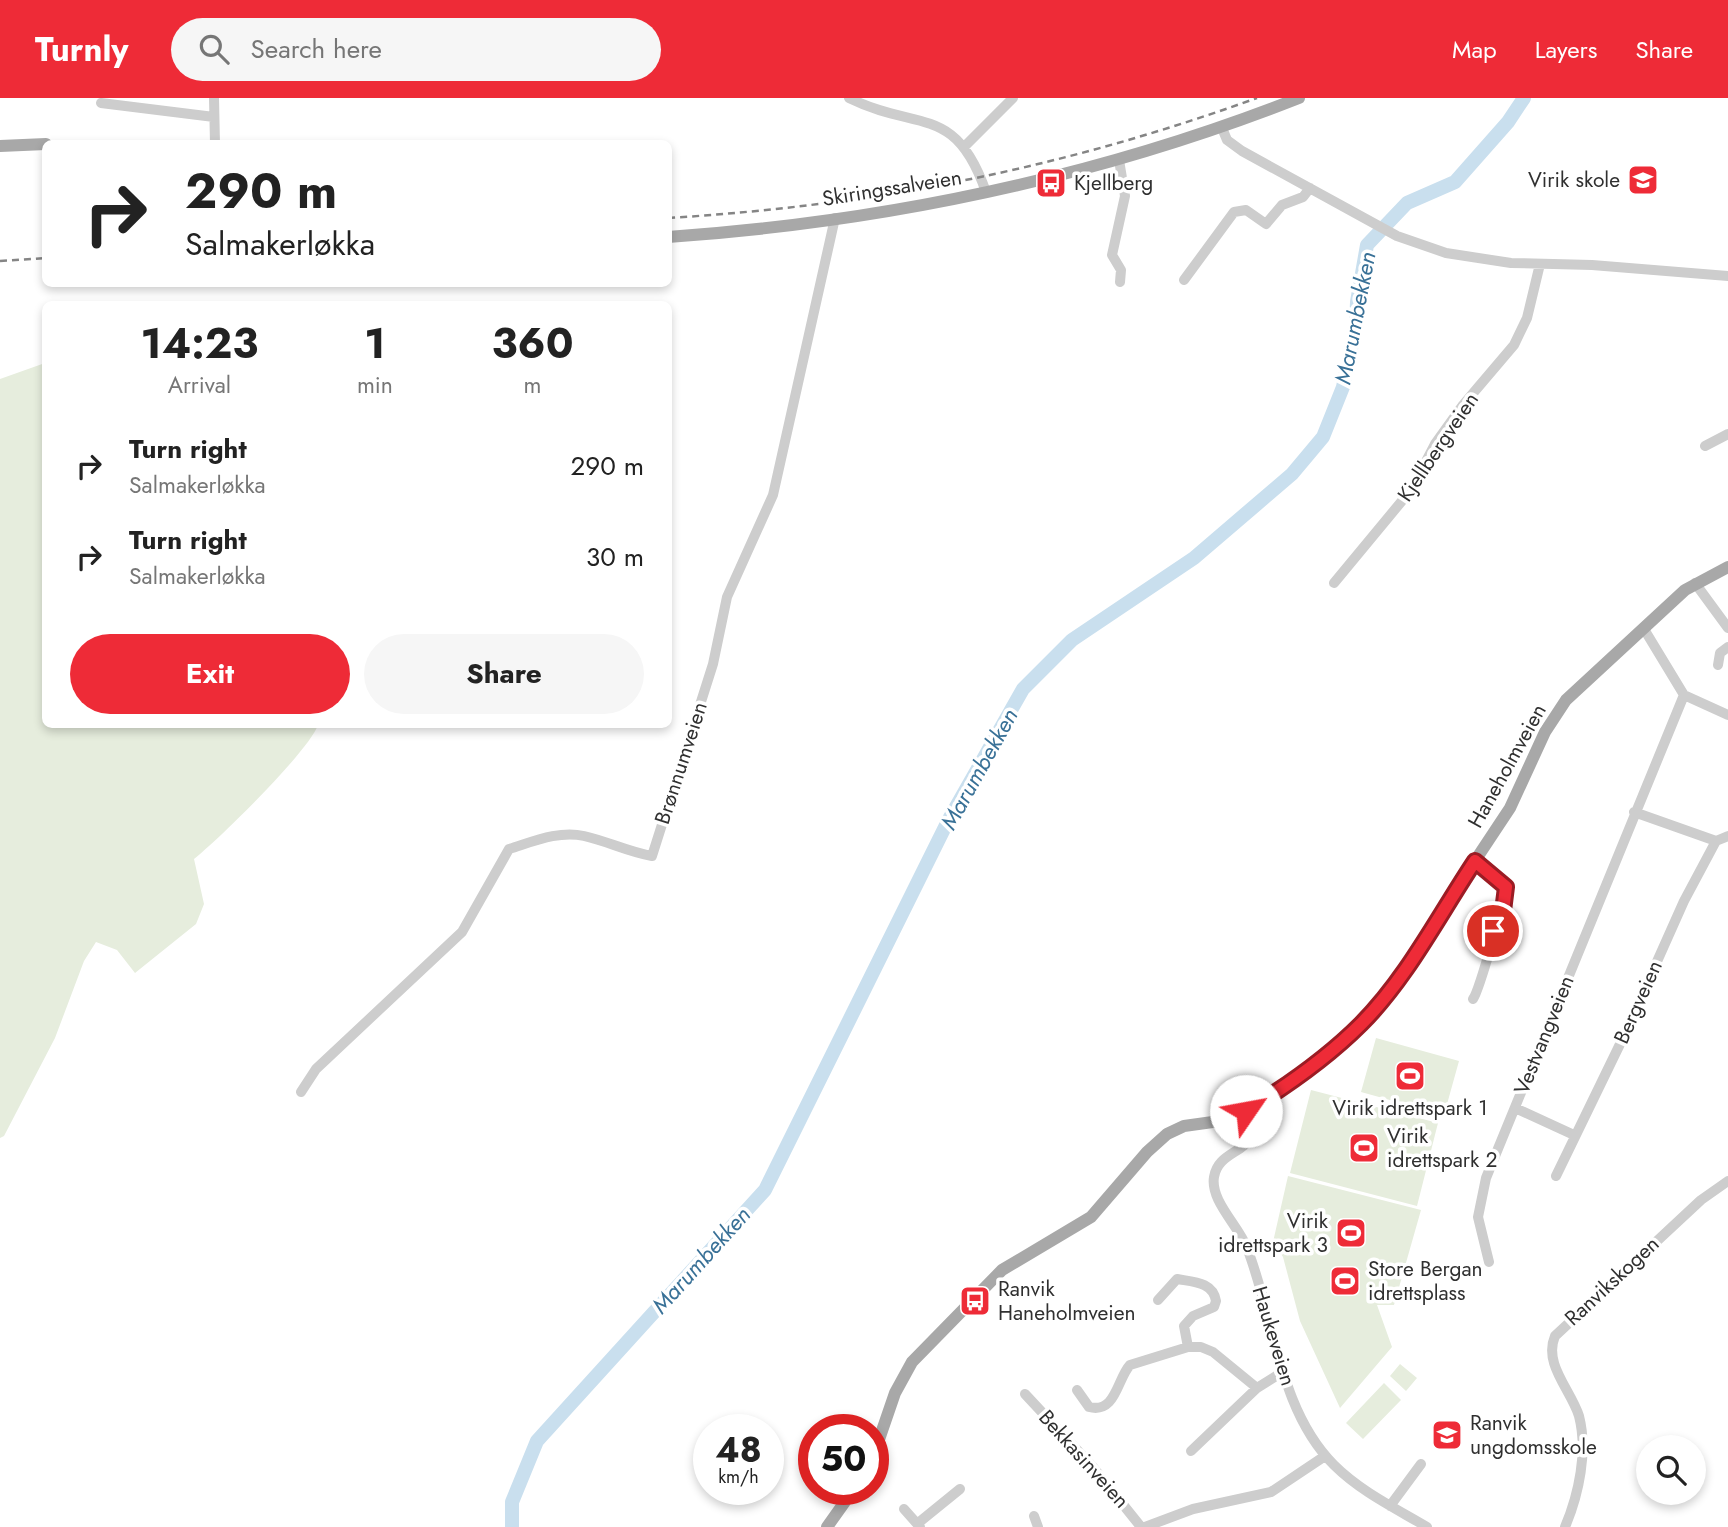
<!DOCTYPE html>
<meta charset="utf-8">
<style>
:root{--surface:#fff;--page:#f6f6f6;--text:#222;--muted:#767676;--accent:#ee2b37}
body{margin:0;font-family:Jost,sans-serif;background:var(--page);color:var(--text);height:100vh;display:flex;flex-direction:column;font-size:26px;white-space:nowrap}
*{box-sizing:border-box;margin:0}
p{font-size:23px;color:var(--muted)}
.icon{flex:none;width:38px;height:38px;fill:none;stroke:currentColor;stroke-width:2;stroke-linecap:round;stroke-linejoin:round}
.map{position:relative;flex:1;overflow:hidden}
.drawer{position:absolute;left:42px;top:203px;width:630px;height:427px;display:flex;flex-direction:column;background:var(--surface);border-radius:10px;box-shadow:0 4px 10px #0003}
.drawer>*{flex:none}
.hud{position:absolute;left:42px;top:42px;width:630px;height:147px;border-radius:10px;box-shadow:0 4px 10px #0003;background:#fff;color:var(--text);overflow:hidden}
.tools{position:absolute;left:1636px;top:1337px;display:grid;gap:14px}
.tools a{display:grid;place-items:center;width:70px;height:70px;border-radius:50%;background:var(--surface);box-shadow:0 4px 10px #0003;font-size:35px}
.speed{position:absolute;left:693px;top:1316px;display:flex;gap:14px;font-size:35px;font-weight:700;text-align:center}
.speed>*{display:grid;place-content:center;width:91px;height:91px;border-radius:50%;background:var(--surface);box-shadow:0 4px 10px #0003;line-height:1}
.speed small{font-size:18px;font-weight:400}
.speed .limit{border:10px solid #d22;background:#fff;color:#111}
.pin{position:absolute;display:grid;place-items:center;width:60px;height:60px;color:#fff;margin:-30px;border:4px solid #fff;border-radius:50%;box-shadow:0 2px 7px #0007}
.me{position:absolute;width:77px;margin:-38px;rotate:57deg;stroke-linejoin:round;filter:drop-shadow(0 0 5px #0008)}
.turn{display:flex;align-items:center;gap:24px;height:147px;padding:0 28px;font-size:32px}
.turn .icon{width:91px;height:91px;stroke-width:2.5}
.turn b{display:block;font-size:49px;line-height:60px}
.eta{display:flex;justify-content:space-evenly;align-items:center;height:119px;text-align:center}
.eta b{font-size:42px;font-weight:700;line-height:49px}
.primary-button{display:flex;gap:14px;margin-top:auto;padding:14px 28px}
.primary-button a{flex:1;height:80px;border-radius:42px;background:var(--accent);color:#fff;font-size:28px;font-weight:700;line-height:80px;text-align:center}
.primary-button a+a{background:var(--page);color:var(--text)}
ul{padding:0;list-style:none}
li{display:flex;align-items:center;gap:21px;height:91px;padding:0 28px}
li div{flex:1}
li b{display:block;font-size:26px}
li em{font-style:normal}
header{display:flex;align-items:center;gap:42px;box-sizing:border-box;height:98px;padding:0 35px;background:var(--accent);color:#fff}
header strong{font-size:33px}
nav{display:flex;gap:38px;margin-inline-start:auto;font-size:24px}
.search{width:490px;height:63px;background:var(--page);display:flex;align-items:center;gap:18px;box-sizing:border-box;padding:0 24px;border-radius:38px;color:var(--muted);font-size:26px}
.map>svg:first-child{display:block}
.green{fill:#e6eddd}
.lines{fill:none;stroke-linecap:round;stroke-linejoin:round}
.river{stroke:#c9dfee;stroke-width:14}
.minor{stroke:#cdcdcd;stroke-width:10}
.major{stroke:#a8a8a8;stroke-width:12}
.rail{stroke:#858585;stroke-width:2.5;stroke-dasharray:7 5;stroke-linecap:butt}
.route-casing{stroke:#9b1c24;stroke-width:18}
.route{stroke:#ee2b37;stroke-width:12}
.labels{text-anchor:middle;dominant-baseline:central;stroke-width:7;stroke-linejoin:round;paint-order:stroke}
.poi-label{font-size:21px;fill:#303030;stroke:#fff;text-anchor:start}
.street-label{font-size:21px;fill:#303030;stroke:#fff}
.water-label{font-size:23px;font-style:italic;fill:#397197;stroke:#fff}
</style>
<header>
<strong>Turnly</strong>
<div class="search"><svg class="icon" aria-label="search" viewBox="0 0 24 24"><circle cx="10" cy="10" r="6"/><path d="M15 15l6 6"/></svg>Search here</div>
<nav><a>Map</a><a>Layers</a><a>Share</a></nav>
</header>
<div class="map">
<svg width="1728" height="1429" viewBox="0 0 1728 1429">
<rect width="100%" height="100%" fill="#fff"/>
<path class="green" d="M45,265l1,361 272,1c-9,26 -99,114 -124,134l10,45 -8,20 -61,49 -18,-23 -21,-8 -12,19 -29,77 -51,98 -4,2v-759z
M1376,940l83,23 -15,54 -83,-23z
M1311,992l127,33 -21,83 -127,-33z
M1288,1078l133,34 -27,95h-17l15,42 -52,61 -40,-87 -17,-64 -10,-15z
M1400,1266l17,14 -11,13 -16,-15z
M1384,1285l17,17 -38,39 -17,-16z"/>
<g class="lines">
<path class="river" d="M512,1429v-25l25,-61 228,-251 183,-369 75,-132 49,-49 122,-82 98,-84 31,-37 20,-50 13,-62 1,-23 10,-57 40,-42 48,-21 53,-60 16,-24"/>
<path class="minor" d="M214,0l1,46
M849,0c69,34 106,5 137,94
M101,5l113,14
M1222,30l5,12 15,11 155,85 49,17 65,10 81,2 136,11
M965,48l48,-48
M1119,62l6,36 -13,59 9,15 -1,12
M1184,182l50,-68 12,-2 20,14 16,-19 21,-8 7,-9
M1705,348l23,-12
M1334,485l77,-93 24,-46 28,-39 51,-60 13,-27 13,-54
M1695,485l33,45
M1644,531l40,66
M1718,567l2,-12 8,-6
M1634,714l82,29
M1473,901c6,-8 35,-108 32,-114 -5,-10 -21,-18 -30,-24
M301,994l15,-23 146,-137 47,-83c23,-7 50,-19 75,-13 23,5 44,16 68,20l61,-192 14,-67 46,-102 62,-277
M1515,1010l59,27
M1246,1013l6,24c-9,19 -34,18 -38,42 -4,24 25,49 33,71 28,71 31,161 87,217 26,26 61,43 93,62
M1556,1078l66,-136 62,-139 32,-60 12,-5
M1489,1164l-11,-45 8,-39 198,-483 44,20
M1158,1202l19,-21c17,3 36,3 39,22l-2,6 -21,9 -9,10 4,21
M1077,1292l12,17c27,7 28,-28 41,-42l58,-18h13l12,5 44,36
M1025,1296l67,72 49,61
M1191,1353l66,-63 27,-17
M1390,1408l31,-42
M904,1411l16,18
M1034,1418l4,11
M917,1426l43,-35
M1145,1429l48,-18 78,-17 54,-36
M1565,1429c14,-33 23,-76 14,-111 -8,-26 -36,-52 -24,-80l146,-136 27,-19"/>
<path class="major" d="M0,48l46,-2
M668,139c216,-15 430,-60 631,-139
M873,1359l22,-64 17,-31 90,-92 89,-53 56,-65 20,-18 17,-8 43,-6 19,-9 64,-43 52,-45 32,-40 116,-175 35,-76 21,-32 119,-110 43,-23
M827,1429l27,-38"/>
<path class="rail" d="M668,120c209,-13 392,-49 589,-120
M0,163l46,-3"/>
</g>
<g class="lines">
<g class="route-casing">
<path id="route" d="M1246,1013c41,-25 81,-53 115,-87 46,-46 78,-109 114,-163l31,26 -3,24 -10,20"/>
</g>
<use href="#route" class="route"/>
</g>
<defs>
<g id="school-square" transform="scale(1.575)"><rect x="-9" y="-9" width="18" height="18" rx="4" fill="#ee2b37" stroke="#fff"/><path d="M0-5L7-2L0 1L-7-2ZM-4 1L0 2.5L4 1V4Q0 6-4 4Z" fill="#fff"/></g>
<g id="bus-square" transform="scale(1.575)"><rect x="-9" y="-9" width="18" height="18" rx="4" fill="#ee2b37" stroke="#fff"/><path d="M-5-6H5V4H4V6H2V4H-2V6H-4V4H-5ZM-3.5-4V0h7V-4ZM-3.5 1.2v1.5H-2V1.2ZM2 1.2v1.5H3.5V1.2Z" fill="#fff"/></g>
<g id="stadium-square" transform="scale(1.575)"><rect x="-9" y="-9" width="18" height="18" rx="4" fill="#ee2b37" stroke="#fff"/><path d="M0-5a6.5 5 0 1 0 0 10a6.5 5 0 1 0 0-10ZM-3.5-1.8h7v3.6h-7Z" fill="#fff"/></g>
</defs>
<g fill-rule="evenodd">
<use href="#school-square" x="1643" y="82"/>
<use href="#bus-square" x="1051" y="85"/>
<use href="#stadium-square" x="1410" y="978"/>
<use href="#stadium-square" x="1364" y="1050"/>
<use href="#stadium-square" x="1351" y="1135"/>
<use href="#stadium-square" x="1345" y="1183"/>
<use href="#bus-square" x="975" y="1203"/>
<use href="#school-square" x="1447" y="1337"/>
</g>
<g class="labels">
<g class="poi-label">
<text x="1620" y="82" text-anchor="end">Virik skole</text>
<text x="1074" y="85">Kjellberg</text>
<text x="1410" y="1010" text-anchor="middle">Virik idrettspark 1</text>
<text x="1387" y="1038">Virik<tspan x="1387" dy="24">idrettspark 2</tspan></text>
<text x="1328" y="1123" text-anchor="end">Virik<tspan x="1328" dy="24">idrettspark 3</tspan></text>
<text x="1368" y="1171">Store Bergan<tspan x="1368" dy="24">idrettsplass</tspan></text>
<text x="998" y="1191">Ranvik<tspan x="998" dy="24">Haneholmveien</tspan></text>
<text x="1470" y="1325">Ranvik<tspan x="1470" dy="24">ungdomsskole</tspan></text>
</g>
<g class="street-label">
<text transform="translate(892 90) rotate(-9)">Skiringssalveien</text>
<text transform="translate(1438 349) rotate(-56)">Kjellbergveien</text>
<text transform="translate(681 665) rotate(-72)">Brønnumveien</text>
<text transform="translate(1507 668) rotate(-61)">Haneholmveien</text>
<text transform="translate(1638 904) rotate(-66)">Bergveien</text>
<text transform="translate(1544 937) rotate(-68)">Vestvangveien</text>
<text transform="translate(1612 1183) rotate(-43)">Ranvikskogen</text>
<text transform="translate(1274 1238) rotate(73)">Haukeveien</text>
<text transform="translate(1084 1361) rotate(48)">Bekkasinveien</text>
</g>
<g class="water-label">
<text transform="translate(1355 220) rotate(-79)">Marumbekken</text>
<text transform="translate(979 671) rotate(-61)">Marumbekken</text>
<text transform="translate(701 1162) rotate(-48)">Marumbekken</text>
</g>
</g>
</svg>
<div class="tools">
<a><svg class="icon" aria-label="search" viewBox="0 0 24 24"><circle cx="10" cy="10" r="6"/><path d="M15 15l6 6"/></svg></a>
</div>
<div class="speed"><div>48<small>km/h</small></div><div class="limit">50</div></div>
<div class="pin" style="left:1493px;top:833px;background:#d93025"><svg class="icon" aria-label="arrive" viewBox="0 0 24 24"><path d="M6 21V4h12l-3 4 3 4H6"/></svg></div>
<svg class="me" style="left:1246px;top:1013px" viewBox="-20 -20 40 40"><circle r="19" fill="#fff"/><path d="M0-13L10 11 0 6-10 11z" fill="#ee2b37"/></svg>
<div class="hud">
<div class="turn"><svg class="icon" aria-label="right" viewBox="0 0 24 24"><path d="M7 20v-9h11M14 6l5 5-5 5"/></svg><div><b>290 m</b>Salmakerløkka</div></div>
</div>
<section class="drawer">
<div class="eta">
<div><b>14:23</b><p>Arrival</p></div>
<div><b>1</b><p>min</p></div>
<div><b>360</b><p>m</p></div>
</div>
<ul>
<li><svg class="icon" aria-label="right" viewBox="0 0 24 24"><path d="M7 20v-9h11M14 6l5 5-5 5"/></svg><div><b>Turn right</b><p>Salmakerløkka</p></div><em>290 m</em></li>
<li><svg class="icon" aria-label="right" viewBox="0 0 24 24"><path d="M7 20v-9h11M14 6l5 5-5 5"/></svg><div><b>Turn right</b><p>Salmakerløkka</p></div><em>30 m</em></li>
</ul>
<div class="primary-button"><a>Exit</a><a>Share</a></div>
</section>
</div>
